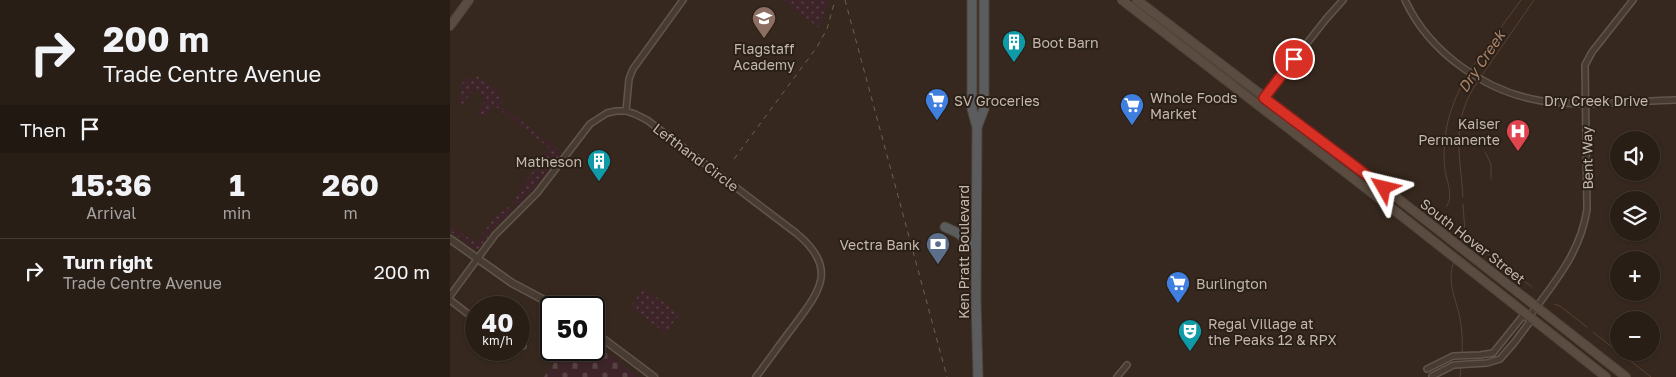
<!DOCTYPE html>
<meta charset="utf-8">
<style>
:root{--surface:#281e16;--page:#30271f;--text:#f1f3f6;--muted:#a5a2a1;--line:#443c35}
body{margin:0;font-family:"Golos Text",sans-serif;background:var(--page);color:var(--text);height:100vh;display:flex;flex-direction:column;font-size:19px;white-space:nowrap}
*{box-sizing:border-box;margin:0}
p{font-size:16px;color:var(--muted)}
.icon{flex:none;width:28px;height:28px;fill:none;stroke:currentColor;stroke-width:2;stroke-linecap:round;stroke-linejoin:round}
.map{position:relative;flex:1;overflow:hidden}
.panel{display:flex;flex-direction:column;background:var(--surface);width:450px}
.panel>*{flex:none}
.guide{background:#281e16;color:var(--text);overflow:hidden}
.buttons{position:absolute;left:1160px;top:131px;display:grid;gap:10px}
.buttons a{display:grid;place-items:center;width:50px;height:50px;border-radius:50%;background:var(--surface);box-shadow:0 1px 4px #0004,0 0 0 1px var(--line);font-size:25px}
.speed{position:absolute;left:15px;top:296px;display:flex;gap:10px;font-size:25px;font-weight:700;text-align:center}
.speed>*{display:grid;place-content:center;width:65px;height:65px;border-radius:50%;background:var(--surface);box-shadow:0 1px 4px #0004,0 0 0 1px var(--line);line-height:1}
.speed small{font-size:12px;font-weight:400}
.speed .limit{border:2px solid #111;border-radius:8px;background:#fff;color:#111}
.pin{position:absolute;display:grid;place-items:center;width:42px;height:42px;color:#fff;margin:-21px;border:2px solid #fff;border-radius:50%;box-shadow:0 1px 5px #0007}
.me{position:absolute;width:55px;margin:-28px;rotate:307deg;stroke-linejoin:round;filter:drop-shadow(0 0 4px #0008)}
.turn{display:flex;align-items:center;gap:18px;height:105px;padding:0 20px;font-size:22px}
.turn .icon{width:65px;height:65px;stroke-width:2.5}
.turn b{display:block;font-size:35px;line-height:42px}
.then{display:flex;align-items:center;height:48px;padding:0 20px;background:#0003;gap:10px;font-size:19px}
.eta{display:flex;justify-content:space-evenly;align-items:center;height:85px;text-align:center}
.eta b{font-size:30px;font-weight:700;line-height:35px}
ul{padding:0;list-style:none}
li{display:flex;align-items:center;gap:15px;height:65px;padding:0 20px;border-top:1px solid var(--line)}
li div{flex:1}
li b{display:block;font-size:19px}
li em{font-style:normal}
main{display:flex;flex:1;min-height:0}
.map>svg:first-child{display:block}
.grass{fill:url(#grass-dots)}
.cemetery{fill:url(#cemetery-stones)}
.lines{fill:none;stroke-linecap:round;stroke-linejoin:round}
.stream{stroke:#5a402e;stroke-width:1}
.minor-casing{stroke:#62564c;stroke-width:8}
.tertiary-casing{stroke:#62564c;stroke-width:9}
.secondary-casing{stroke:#50443b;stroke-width:10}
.trunk-casing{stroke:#4e4339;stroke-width:11}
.minor{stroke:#473b32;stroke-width:5}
.tertiary{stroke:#473b32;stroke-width:6}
.secondary{stroke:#5a4c40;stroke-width:8}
.trunk{stroke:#5a5c5e;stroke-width:9}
.rail{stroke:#6e5f53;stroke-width:1;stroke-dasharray:5 5;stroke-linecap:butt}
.route-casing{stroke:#8d1f18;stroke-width:12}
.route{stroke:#d93025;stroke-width:9}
.labels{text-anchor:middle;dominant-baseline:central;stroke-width:4;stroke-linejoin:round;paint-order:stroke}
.poi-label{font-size:14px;fill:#c4b7ab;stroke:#2b2018;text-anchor:start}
.street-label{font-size:14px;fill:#c4b7ab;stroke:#2b2018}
.water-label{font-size:15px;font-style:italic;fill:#aa846b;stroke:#2b2018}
</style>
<main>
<section class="panel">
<div class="guide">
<div class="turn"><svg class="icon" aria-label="right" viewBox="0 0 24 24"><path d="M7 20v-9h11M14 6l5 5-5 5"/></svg><div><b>200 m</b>Trade Centre Avenue</div></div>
<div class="then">Then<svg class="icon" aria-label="arrive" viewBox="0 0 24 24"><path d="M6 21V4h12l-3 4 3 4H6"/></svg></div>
</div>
<div class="eta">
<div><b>15:36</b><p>Arrival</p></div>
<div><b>1</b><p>min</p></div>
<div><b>260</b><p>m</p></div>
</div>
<ul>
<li><svg class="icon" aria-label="right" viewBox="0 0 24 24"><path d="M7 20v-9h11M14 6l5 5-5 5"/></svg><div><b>Turn right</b><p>Trade Centre Avenue</p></div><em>200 m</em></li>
</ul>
</section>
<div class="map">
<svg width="1226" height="377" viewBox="0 0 1226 377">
<defs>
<pattern id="grass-dots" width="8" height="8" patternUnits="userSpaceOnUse" patternTransform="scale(1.25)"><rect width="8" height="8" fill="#3d2428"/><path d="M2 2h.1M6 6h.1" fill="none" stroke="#574244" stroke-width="1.8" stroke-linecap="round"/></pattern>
<pattern id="cemetery-stones" width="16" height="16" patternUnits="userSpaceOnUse" patternTransform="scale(1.25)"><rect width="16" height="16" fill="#3d2428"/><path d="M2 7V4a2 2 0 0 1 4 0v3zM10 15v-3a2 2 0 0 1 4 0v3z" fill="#574244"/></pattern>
</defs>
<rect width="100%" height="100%" fill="#36281e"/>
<path class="grass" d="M332,0h45l1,3 -9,25z
M27,76c11,8 29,14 24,30l61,46 -30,39 -15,16 -4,-4 9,-17 25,-34 2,-4 -54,-42 -11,11 -4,-3 -2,2 -3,-2 11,-15 -12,-10 -12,16 -5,-4 5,-7 -3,-9 11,-8 4,2z
M58,207l5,4 -16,14 -19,25 -5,-1 -23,-18v-6l26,18 18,-25z
M194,288l36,26 -15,19 -35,-26z"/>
<path class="cemetery" d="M144,342l45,35h-95l20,-27h30z"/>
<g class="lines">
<path class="stream" d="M1020,70l51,-70
M1030,78l54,-78
M1035,152l6,12v15
M1013,197c-3,-46 -13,-75 15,-116
M996,207c8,-10 1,-25 -1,-37 -4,-35 5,-66 23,-96
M1017,233l11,13
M1011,245l4,-13 -2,-28
M1031,249l51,38
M1004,262c-8,19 2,37 6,56 2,11 3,25 2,36
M1104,304l6,2 27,21
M1143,332l25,20
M1169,352l32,25
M1010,377l1,-11"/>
<g class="minor-casing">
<path id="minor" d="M955,0c24,52 80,92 137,101 40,6 93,0 134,-1
M814,98l62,-79 17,-19
M176,111l3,-32 4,-10 50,-69
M0,296l45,-61 42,-42 53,-69 17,-11 9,-2h10l9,3 12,6 149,113c43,35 24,58 -3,94 -13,17 -25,34 -37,50
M0,300l26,20
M69,346h4
M977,369l26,-13 27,-1 13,-2 29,-36h7
M982,376l22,-11 33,-2 13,-4 14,-16 15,-20v-6c25,-34 52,-65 58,-108l-2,-144 7,-13 41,-52
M667,377l10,-12"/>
</g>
<g class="tertiary-casing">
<path id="tertiary" d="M0,239l62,44 47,25
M144,332l60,45"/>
</g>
<g class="secondary-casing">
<path id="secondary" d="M672,0l272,210 212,167
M687,0l259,197 230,180
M0,26l19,-26"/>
</g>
<g class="trunk-casing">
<path id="trunk" d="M522,0v109l5,18 -1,172 2,78
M527,127l7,-18v-109
M495,227l13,6 18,15"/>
</g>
<use href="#minor" class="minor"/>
<use href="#tertiary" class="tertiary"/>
<use href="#secondary" class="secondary"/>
<use href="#trunk" class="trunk"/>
<path class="rail" d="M395,0l102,377
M284,159l83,-112 10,-18 8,-29"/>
</g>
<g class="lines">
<g class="route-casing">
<path id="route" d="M844,59l-30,39 120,90"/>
</g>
<use href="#route" class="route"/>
</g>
<defs>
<g id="school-pin" transform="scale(1.25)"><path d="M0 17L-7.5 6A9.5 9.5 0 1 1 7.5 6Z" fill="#8d6e63" stroke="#2b2018"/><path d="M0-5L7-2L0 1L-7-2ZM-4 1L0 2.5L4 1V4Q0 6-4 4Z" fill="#fff"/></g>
<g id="building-pin" transform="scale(1.25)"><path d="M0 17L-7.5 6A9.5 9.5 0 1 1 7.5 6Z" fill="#0f9aa8" stroke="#2b2018"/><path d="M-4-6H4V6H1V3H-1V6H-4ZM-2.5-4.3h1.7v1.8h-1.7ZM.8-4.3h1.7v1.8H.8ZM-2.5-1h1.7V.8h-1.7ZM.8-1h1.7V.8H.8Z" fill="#fff"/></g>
<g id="supermarket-pin" transform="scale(1.25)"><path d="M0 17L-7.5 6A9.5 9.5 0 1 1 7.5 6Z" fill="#3f7fe0" stroke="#2b2018"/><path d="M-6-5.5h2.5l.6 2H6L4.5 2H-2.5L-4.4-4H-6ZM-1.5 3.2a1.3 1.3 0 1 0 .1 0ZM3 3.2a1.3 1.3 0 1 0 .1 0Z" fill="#fff"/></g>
<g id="hospital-pin" transform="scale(1.25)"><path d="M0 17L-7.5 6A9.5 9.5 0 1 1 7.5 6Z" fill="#e0444e" stroke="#2b2018"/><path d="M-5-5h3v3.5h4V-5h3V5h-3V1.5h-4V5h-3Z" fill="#fff"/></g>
<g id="bank-pin" transform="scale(1.25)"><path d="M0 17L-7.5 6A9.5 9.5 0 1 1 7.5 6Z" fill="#5c6f8a" stroke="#2b2018"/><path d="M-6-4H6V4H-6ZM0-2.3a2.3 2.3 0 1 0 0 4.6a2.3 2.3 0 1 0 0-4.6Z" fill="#fff"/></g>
<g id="theatre-pin" transform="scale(1.25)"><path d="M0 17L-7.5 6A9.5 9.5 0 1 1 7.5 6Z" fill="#0f9aa8" stroke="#2b2018"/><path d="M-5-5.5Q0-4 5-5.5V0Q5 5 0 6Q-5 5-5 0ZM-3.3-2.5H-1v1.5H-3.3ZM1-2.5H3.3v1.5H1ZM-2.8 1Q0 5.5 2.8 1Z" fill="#fff"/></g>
</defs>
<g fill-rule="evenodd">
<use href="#school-pin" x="314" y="18"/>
<use href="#building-pin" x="564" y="42"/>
<use href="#supermarket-pin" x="487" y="100"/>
<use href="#supermarket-pin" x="682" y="105"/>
<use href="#hospital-pin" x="1068" y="131"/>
<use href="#building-pin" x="149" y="161"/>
<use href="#bank-pin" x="488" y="244"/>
<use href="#supermarket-pin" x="728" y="283"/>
<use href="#theatre-pin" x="740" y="331"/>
</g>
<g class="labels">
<g class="poi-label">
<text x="582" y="42">Boot Barn</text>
<text x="314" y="48" text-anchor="middle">Flagstaff<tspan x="314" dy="16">Academy</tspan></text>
<text x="700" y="97">Whole Foods<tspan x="700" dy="16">Market</tspan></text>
<text x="504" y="100">SV Groceries</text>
<text x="1050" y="123" text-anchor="end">Kaiser<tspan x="1050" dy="16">Permanente</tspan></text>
<text x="132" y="161" text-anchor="end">Matheson</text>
<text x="470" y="244" text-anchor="end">Vectra Bank</text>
<text x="746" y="283">Burlington</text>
<text x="758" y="323">Regal Village at<tspan x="758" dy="16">the Peaks 12 &amp; RPX</tspan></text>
</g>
<g class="street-label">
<text x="1146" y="100">Dry Creek Drive</text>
<text transform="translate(246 157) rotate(37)">Lefthand Circle</text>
<text transform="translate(1137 158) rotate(-91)">Bent Way</text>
<text transform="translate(1023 241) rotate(38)">South Hover Street</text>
<text transform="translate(513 252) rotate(-90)">Ken Pratt Boulevard</text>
</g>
<g class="water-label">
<text transform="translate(1031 61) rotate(-56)">Dry Creek</text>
</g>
</g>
</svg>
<div class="buttons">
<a><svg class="icon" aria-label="sound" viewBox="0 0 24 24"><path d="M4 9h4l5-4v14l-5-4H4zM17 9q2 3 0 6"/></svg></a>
<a><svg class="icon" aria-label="layers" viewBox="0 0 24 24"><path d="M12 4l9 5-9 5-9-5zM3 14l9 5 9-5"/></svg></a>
<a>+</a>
<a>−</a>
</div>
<div class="speed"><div>40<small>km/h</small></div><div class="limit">50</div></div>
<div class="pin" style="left:844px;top:59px;background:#d93025"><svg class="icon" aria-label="arrive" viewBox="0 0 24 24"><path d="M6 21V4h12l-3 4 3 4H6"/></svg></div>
<svg class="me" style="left:934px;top:188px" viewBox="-20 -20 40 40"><path d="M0-17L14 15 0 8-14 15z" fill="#d93025" stroke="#fff" stroke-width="4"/></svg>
</div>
</main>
